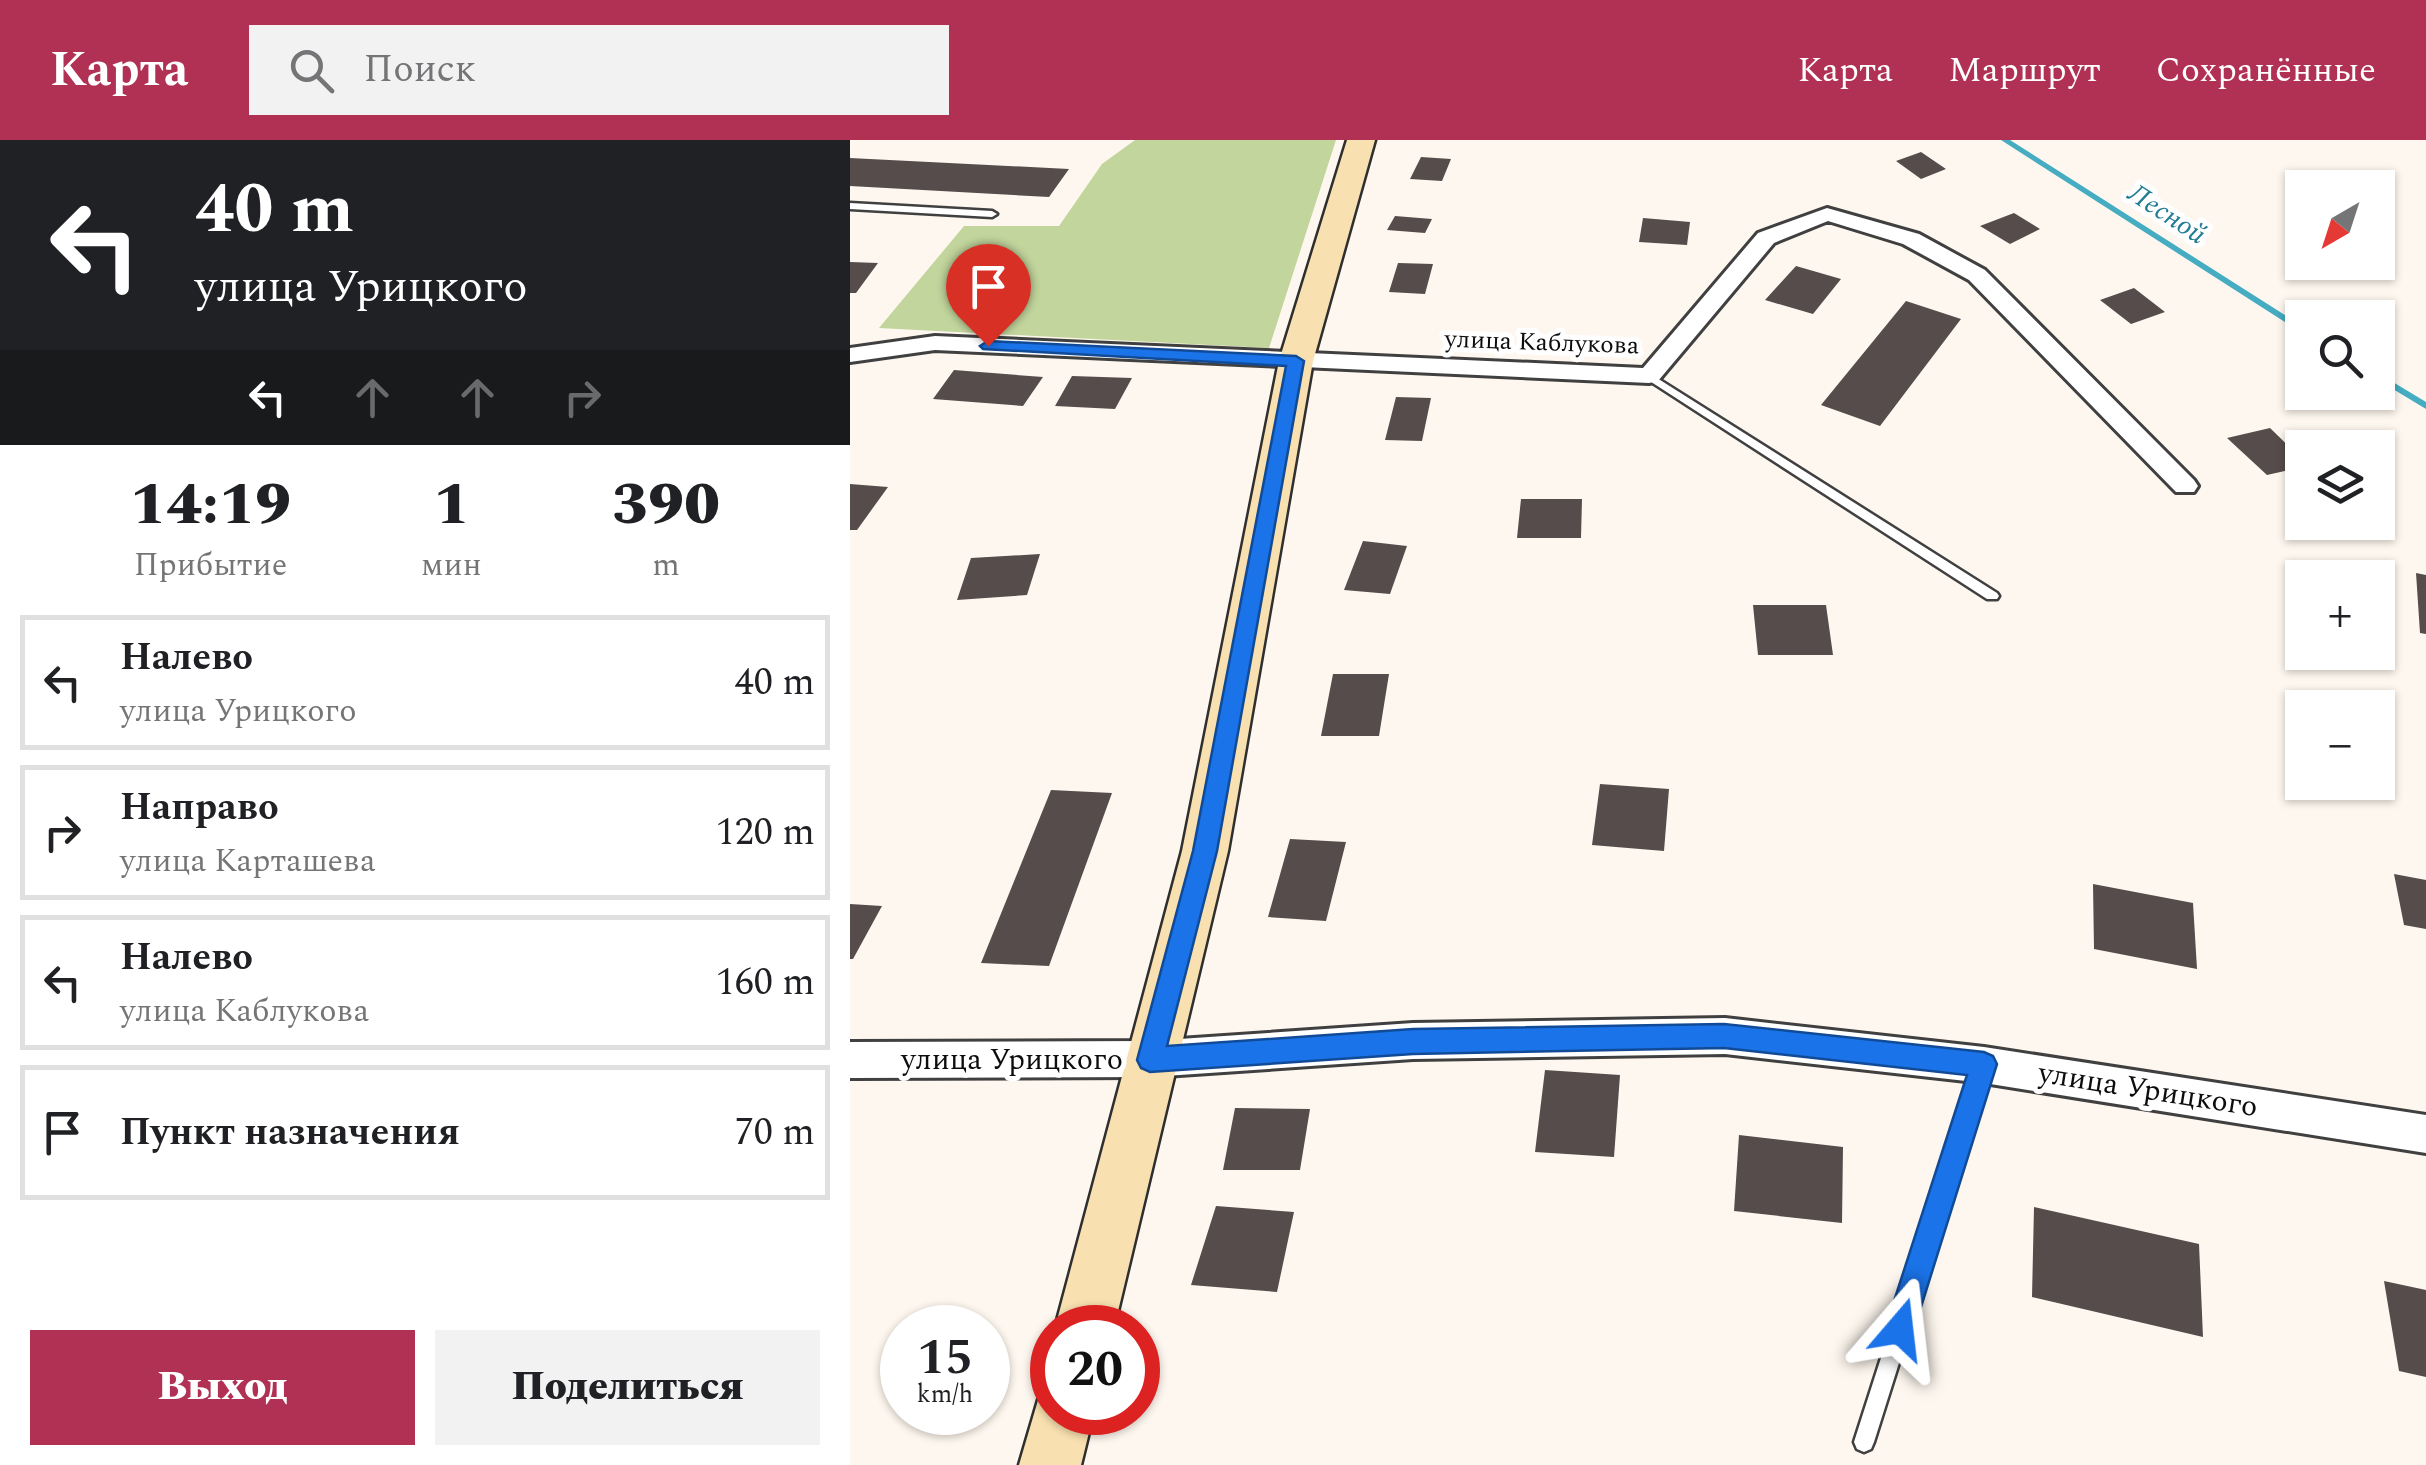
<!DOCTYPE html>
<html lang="ru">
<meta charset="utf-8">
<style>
:root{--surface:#fff;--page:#f2f2f2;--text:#202124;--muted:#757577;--line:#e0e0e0;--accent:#b13154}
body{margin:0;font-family:Spectral,serif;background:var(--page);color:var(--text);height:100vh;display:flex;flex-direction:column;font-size:38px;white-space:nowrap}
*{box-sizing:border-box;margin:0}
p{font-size:32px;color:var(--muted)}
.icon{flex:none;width:55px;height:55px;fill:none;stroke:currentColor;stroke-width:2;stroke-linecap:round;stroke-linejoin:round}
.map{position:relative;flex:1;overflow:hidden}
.details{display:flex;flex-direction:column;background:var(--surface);width:850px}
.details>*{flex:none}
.top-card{background:#202124;color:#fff;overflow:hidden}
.needle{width:65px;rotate:219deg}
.tools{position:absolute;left:1435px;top:30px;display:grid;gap:20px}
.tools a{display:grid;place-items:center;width:110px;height:110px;border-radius:0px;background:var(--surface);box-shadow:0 2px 8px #0004;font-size:50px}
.speed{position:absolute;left:30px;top:1165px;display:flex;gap:20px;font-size:50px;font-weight:700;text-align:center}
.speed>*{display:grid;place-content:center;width:130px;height:130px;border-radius:50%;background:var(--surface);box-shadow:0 2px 8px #0004;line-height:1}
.speed small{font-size:25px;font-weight:400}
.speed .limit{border:15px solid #d22;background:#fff;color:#111}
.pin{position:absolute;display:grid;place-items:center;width:85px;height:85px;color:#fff;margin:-102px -42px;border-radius:50% 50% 50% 0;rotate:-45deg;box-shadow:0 0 10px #0007}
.pin .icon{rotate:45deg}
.me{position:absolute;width:110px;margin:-55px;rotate:17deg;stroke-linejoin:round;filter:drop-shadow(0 0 8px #0008)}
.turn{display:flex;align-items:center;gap:35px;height:210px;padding:0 30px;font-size:45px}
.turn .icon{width:130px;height:130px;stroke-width:2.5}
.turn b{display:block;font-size:70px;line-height:85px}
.lanes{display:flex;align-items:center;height:95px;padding:0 30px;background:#0003;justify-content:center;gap:50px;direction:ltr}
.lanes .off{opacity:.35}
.eta{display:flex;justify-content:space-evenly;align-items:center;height:170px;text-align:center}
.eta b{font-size:60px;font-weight:800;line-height:70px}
.cta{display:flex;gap:20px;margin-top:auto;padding:20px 30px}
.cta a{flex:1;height:115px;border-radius:0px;background:var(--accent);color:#fff;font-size:40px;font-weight:800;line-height:115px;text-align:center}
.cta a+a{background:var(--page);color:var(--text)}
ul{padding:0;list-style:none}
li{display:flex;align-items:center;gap:30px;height:135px;margin:0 20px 15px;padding:0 10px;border:5px solid var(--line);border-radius:0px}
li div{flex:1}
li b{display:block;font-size:38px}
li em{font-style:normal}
header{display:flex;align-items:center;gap:60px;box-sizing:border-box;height:140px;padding:0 50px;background:var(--accent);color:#fff}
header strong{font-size:48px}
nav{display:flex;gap:55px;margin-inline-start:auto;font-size:35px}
.search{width:700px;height:90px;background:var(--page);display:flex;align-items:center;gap:25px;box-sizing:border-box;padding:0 35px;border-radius:0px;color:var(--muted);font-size:38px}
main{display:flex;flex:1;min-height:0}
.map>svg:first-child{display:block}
.forest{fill:#c2d59c}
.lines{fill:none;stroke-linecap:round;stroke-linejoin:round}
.stream{fill:#45acc1;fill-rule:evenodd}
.building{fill:#554c4b}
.lane-casing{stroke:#404040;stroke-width:5}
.street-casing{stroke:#404040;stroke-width:6}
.secondary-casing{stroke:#2f2f2f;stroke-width:5}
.lane{fill:#fff;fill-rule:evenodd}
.street{fill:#fff;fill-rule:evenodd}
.secondary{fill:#f8e0b0;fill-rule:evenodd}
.route{fill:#1a73e8;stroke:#114b97;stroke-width:2.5}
.labels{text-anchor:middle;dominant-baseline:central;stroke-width:10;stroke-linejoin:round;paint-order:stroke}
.far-street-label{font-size:25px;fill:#0d0d0d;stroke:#fff}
.far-water-label{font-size:28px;font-style:italic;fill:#217c94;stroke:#fff}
.street-label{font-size:30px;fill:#0d0d0d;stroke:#fff}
</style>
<header>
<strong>Карта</strong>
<div class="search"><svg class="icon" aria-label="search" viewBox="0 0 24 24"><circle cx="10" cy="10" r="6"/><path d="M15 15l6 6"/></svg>Поиск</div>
<nav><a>Карта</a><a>Маршрут</a><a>Сохранённые</a></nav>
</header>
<main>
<section class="details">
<div class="top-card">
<div class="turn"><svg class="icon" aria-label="left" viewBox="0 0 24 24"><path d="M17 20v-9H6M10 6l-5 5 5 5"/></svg><div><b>40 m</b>улица Урицкого</div></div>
<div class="lanes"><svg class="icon" aria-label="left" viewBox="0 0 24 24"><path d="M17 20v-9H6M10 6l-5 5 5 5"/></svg><svg class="icon off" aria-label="ahead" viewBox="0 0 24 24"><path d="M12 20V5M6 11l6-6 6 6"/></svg><svg class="icon off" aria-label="ahead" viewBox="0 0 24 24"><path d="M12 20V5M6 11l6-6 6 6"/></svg><svg class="icon off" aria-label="right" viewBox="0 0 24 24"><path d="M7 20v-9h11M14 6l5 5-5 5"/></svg></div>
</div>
<div class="eta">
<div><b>14:19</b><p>Прибытие</p></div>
<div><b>1</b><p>мин</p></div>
<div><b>390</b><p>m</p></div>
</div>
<ul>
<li><svg class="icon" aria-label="left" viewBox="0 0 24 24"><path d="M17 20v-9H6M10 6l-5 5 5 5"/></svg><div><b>Налево</b><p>улица Урицкого</p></div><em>40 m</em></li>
<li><svg class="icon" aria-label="right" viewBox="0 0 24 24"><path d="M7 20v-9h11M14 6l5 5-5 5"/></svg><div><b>Направо</b><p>улица Карташева</p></div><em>120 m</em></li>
<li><svg class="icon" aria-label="left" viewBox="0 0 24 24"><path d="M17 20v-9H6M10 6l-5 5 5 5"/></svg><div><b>Налево</b><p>улица Каблукова</p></div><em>160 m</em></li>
<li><svg class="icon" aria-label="arrive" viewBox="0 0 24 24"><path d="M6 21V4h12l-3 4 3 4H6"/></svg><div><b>Пункт назначения</b></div><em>70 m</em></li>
</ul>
<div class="cta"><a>Выход</a><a>Поделиться</a></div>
</section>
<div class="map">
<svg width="1576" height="1325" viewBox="0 0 1576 1325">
<rect width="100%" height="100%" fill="#fef7ef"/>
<path class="forest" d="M285,0h201l-67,208 -390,-20 85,-102h95l43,-62z"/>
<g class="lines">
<path class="stream" d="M1151,0h9l292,186v7z
M1528,233l48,29v7l-48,-29z"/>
</g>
<path class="building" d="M1071,12l25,17 -25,10 -25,-18z
M571,17l30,2 -9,22 -32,-2z
M0,18l219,11 -20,28 -199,-11z
M1164,73l26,16 -30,15 -30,-18z
M545,76l37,3 -7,14 -38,-3z
M793,78l47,4 -3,23 -48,-3z
M0,122l28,1 -22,30h-6z
M548,123l35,1 -8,30 -36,-2z
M946,126l45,13 -28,35 -48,-14z
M1284,148l31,24 -34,12 -31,-24z
M1056,161l55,18 -81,107 -59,-21z
M104,230l89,7 -20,29 -90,-7z
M222,236l60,2 -17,31 -60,-3z
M546,257l35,1 -9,43 -37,-1z
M1420,288l32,31v8l-35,8 -40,-37z
M0,344l38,3 -31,43h-7z
M671,359h61l-1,39h-64z
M513,401l44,5 -17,48 -46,-4z
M190,414l-13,41 -70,5 14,-42z
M1566,433l10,2v59l-6,-1z
M903,465h73l7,50h-75z
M483,534h56l-10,62h-58z
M750,644l69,5 -5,62 -72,-6z
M201,650l61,3 -63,173 -68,-3z
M440,699l56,3 -20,79 -58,-4z
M1544,734l32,6v49l-22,-4z
M1243,744l100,19 4,66 -103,-20z
M0,764l32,2 -29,53h-3z
M695,930l75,5 -6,82 -79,-5z
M385,968l75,1 -10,61h-77z
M889,995l104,12 -1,76 -108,-12z
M366,1066l78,6 -17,80 -86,-7z
M1184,1067l165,37 4,93 -171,-40z
M1534,1141l42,9v87l-27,-6z"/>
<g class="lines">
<g class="lane-casing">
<path id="lane" d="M0,63l142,8 5,3 -5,3 -142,-8z
M799,233l348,220 2,3 -2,3h-10l-342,-221v-4z
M1134,917l6,2 3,6 -119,377 -3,7 -7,3 -7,-3 -3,-7 121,-377 3,-6z"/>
</g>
<g class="street-casing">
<path id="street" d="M977,68l92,26 66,36 209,210 4,6 -4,6h-18l-207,-212 -66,-36 -75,-23 -54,22 -116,138 -9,2 -714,-33 -85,12v-14l85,-12 708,32 115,-135z
M875,878l259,29 442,68v38l-442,-70 -259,-29 -312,5 -263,18 -300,1v-36l300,-1 263,-18z"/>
</g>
<g class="secondary-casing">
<path id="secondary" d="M497,0h28l-62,221 -85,490 -114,477h-59l127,-477 97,-490z
M202,1246v26h42l-13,53h-62l22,-75z"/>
</g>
<use href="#lane" class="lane"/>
<use href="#street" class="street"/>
<use href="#secondary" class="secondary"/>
</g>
<path class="route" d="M138,201l308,15 8,5 -87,490 -50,195 246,-17 311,-5 260,28 9,4 4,8 -86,275 -11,5 -10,-5 -5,-10 82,-254 -243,-27 -311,6 -263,18 -9,-4 -4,-8 56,-209 93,-485 -303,-17 -3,-3z"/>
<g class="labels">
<g class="far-street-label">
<text transform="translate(692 203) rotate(2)">улица Каблукова</text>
</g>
<g class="far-water-label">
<text transform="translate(1317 74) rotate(33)">Лесной</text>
</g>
<g class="street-label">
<text x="162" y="920">улица Урицкого</text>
<text transform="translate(1298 950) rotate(9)">улица Урицкого</text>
</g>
</g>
</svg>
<div class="tools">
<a><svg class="needle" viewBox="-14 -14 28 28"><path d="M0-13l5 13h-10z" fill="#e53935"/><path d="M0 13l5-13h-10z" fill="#757577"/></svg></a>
<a><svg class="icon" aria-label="search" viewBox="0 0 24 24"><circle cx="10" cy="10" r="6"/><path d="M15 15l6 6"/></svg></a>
<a><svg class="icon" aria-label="layers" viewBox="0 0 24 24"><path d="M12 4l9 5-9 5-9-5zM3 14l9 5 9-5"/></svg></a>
<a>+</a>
<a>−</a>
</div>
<div class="speed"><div>15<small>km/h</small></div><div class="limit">20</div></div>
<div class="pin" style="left:138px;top:206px;background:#d93025"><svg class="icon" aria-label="arrive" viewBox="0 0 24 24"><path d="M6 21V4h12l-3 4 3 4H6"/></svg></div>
<svg class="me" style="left:1050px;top:1189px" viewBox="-20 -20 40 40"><path d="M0-17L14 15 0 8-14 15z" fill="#1a73e8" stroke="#fff" stroke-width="4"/></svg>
</div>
</main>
